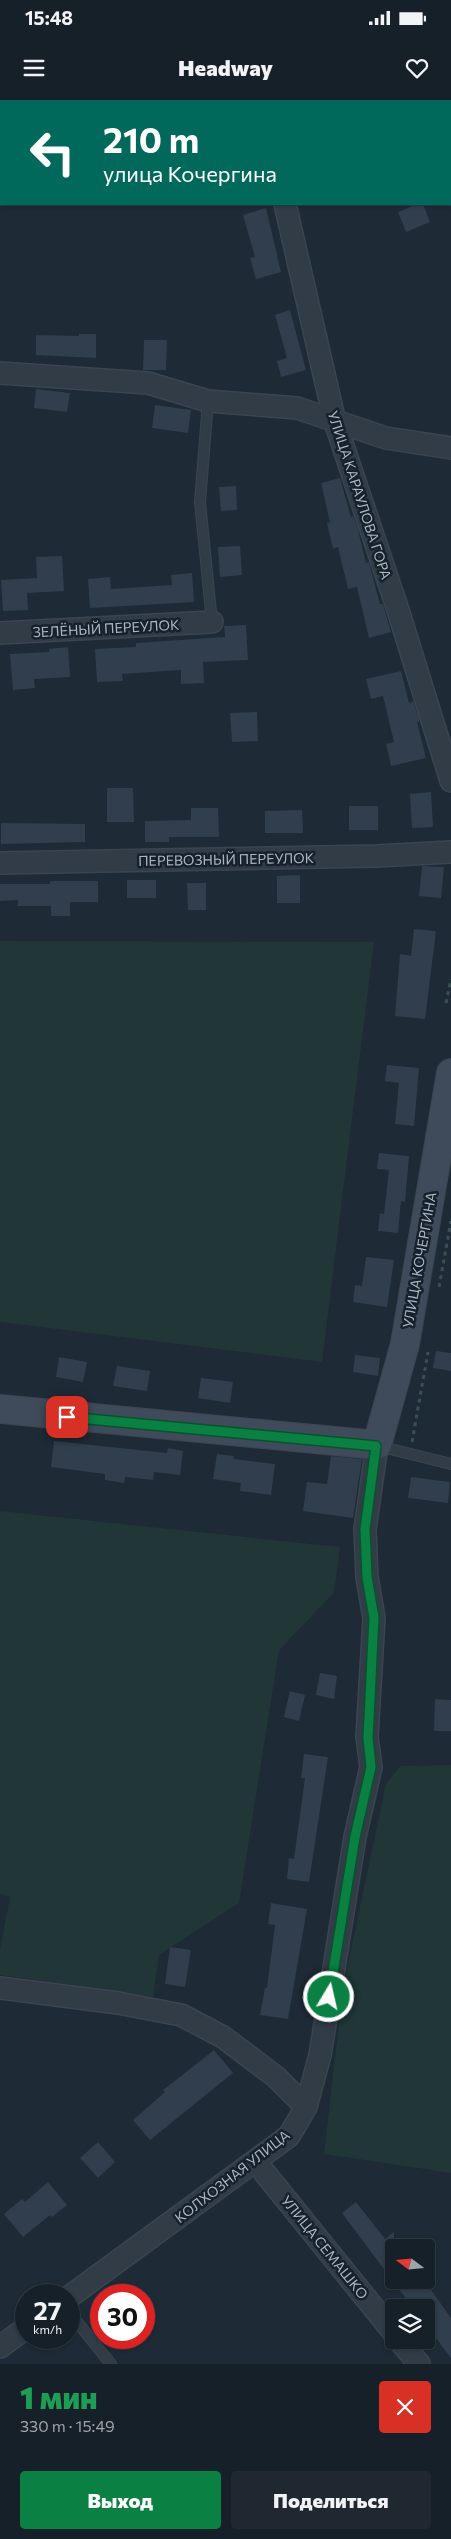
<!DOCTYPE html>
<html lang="ru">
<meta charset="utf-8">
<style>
:root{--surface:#162028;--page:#1f2830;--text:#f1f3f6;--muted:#9ea3a8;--line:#353e45;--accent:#0b8043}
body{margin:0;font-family:Commissioner,sans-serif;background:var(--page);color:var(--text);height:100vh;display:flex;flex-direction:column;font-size:19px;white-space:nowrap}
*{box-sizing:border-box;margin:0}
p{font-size:16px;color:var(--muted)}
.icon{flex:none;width:28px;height:28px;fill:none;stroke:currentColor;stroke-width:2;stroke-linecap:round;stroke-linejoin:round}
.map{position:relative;height:2264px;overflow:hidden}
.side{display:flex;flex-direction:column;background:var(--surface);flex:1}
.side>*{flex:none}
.guide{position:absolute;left:0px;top:0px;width:451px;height:105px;box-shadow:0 1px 4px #0004,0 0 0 1px var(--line);background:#00695c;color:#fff;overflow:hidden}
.needle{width:32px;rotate:286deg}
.controls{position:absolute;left:385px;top:2139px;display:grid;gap:10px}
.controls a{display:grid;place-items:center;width:50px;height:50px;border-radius:5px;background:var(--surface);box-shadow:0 1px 4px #0004,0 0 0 1px var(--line);font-size:25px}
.speed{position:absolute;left:15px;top:2184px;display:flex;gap:10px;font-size:25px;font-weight:700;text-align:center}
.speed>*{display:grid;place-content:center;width:65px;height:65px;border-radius:50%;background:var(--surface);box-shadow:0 1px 4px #0004,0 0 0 1px var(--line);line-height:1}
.speed small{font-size:12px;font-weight:400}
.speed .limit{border:8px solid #d22;background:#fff;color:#111}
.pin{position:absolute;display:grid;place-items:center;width:42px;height:42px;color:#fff;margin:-21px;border-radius:10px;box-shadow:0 2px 8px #0006}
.me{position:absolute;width:55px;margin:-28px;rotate:9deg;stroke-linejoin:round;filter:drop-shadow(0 0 4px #0008)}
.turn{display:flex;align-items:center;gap:18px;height:105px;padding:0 20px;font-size:22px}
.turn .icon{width:65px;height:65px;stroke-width:2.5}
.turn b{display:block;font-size:35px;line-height:42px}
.round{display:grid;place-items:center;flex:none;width:52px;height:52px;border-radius:5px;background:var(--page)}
.summary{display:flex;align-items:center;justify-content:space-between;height:85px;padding:0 20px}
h1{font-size:30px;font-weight:800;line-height:38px;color:#1e9e55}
.button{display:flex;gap:10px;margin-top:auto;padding:10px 20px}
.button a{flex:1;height:58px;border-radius:5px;background:var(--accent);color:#fff;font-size:20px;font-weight:800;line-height:58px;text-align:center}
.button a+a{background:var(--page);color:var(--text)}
.status{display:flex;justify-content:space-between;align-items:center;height:35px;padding:0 25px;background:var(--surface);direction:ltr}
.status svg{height:14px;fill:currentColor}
header{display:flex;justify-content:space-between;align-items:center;height:65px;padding:0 20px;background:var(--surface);font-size:22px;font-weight:800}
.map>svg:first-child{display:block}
.green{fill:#203637}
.building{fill:#303e4d}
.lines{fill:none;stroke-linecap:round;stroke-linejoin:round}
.service-casing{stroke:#3b4550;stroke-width:12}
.minor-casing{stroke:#3b4550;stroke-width:24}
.secondary-casing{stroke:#3b4550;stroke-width:30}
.path{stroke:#385050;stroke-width:3;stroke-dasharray:4 4;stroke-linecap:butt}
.service{stroke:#313c47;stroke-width:10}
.minor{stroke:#313c47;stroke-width:21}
.secondary{stroke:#3f4b5a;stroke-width:28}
.route-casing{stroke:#07532c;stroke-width:12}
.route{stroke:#0b8043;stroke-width:9}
.labels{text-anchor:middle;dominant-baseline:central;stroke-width:5;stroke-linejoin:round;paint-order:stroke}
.street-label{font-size:14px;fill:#abb6c4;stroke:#17212b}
</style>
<div class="status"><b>15:48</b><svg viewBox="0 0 49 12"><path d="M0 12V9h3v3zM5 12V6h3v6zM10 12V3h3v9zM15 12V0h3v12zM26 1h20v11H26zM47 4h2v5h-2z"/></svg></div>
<header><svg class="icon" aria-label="menu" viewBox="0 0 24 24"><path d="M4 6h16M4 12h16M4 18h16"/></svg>Headway<svg class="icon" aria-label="heart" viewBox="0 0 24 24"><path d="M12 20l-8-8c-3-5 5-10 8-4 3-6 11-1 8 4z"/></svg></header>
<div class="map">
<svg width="451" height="2264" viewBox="0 0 451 2264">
<rect width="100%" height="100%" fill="#1e2a36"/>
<path class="green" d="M0,841l374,1 -52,420 -322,-40z
M0,1411l340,36 -6,46 -55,57 -40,253 -80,52 -6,42 -153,-22v-26l10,-52 -10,-3z
M451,1665v408l-127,-19 19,-167 43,-203 14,-18z"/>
<path class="building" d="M418,104h5l7,18 -24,10 -8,-20z
M266,108l15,64 -25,7 -6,-21 5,-1 -12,-42z
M290,210l16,60 -25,7 -4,-16 10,-3 -12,-43z
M79,234h17v24l-60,-3v-20l43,1z
M144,240h23l-1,30h-23z
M36,289l34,4 -3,19 -33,-4z
M155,305l36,5 -3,23 -36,-5z
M340,378l11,39 2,-1 4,10 9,37 3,-1 11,42h3l8,28 -22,6 -12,-51 -9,2 -10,-42 -5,2 -6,-26 3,-1 -9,-39z
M236,386l1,24 -16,1 -2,-24z
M240,446l2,29 -22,2 -2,-30z
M62,456l2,35 -37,2 1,17 -25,1 -2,-31 36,-2 -1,-21z
M192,473l2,29 -104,6 -2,-29 22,-2 1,12 61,-4 -1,-10z
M246,525l2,35 -45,2 1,21 -23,1v-14l-59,4 1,7 -26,1 -2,-33 41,-2v-4l89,-6 -1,-11z
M68,547l2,30 -36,2 1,9 -22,2 -3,-36 39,-2v-3z
M401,571l8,32 4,-2 6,17v4h-2l9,36 -35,8 -5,-22 8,-2 -11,-46 -12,3 -5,-20z
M257,612l1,29 -26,1 -2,-29z
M107,688h26l1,34h-27z
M431,692l2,35 -21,1 -2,-34z
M349,706h29v24h-29z
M191,708h27l1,29h-50v5h-24v-21l46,-1z
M302,710l1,23h-38v-22z
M1,723l84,1v18l-84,2z
M422,766l22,1 -3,31 -22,-2z
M300,775v28h-23v-27z
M127,780h29v18h-29z
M50,781h48v21h-28v14h-19v-10h-33v-6l-18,1v-17h50z
M187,783h19v27h-18z
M414,829l22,2 -11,88 -30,-3 5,-62 11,2z
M387,965l32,3 -5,58 -19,-2 4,-41 -14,-2z
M379,1053l30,3 -4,46 -4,-1 -3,32 -20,-2 2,-18 4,1 5,-44 -12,-1z
M366,1157l28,3 -7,47 -34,-5 2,-17 7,1z
M436,1251l15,2v18l-18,-3z
M355,1255l25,3 -2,18 -25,-4z
M59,1257l28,5 -4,20 -27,-5z
M117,1266l33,5 -3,20 -34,-5z
M201,1278l32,4 -3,21 -32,-5z
M54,1341l113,12 1,-5 15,3 -3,24 -26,-3 -1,8 -28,-3 -1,6 -19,-3v-6l-54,-7z
M217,1354l17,2 -1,3 42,5 -4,31 -31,-4 1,-8 -28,-4z
M331,1356l31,3 -9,59 -50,-7 4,-29 20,2z
M411,1377l39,5 -2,21 -40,-5z
M320,1573l17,3 -3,23 -18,-4z
M290,1591l15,4 -6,26 -15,-4z
M435,1599l16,1v31h-17z
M304,1654l24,3 -19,125 -22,-3 2,-21 5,1 11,-81h-4z
M271,1803l36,6 -19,110 -28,-4 5,-27h2l8,-63 -7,-1z
M170,1847l21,3 -6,37 -20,-3z
M214,1950l19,23 -83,67 -17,-20 32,-28 -2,-2z
M98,2042l17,20 -17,16 -18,-20z
M48,2082l19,23 -15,12 -2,-2 -27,22 -19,-23 18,-15 3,3z
M356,2102l29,37 9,-7v48h30l27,38v40l-25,-33v-17h-13l-71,-95z"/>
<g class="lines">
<g class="service-casing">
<path id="service" d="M208,301l-8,101 12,120
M378,1346l73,18
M69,2212l42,52"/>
</g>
<g class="minor-casing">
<path id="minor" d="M244,0v1
M417,0l1,1
M0,33h1
M450,86l1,3
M285,104l50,218 63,188 53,171
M0,273l148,10 60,18 89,7 89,30 65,10
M0,533l212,-11
M0,763l376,-7 75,-4
M0,1888l118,15 63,12 42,22 53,40 30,30
M256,2062l138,171
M69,2197l220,-161 17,-29 14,-52 35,-218 16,-70 -4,-30 7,-119 -7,-41 -2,-48 12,-84
M399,2240l20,24
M0,2247l26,-19"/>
</g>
<g class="secondary-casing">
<path id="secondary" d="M0,1309l377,36 28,-101 46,-271"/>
</g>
<path class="path" d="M446,903l5,-24
M439,1187l12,-66
M412,1342l16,-90"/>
<use href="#service" class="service"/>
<use href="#minor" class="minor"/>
<use href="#secondary" class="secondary"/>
</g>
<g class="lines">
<g class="route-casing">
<path id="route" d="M67,1317l309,29 -11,83 2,48 7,41 -6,120 3,29 -16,70 -26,160"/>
</g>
<use href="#route" class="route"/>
</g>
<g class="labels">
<g class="street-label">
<text transform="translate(360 395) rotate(72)">УЛИЦА КАРАУЛОВА ГОРА</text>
<text transform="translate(106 528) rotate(-3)">ЗЕЛЁНЫЙ ПЕРЕУЛОК</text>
<text transform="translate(226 759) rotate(-1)">ПЕРЕВОЗНЫЙ ПЕРЕУЛОК</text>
<text transform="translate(419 1160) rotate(-80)">УЛИЦА КОЧЕРГИНА</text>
<text transform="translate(232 2076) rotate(-38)">КОЛХОЗНАЯ УЛИЦА</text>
<text transform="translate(325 2147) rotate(51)">УЛИЦА СЕМАШКО</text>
</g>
</g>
</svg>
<div class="controls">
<a><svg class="needle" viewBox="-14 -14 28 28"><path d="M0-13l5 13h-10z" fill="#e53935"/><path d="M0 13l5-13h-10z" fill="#9ea3a8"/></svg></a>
<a><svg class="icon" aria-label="layers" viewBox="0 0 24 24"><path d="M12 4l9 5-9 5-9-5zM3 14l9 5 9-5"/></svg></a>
</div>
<div class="speed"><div>27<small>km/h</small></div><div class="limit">30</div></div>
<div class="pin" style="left:67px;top:1317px;background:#d93025"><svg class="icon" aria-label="arrive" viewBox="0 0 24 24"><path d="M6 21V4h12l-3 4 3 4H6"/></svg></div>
<svg class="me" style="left:329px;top:1897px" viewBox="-20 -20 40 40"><circle r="17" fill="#0b8043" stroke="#fff" stroke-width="3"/><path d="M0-11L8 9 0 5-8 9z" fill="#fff"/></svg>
<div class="guide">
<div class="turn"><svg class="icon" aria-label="left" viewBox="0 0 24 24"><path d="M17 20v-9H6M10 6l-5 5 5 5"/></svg><div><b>210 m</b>улица Кочергина</div></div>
</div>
</div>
<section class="side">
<div class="summary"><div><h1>1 мин</h1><p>330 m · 15:49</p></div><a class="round" style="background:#d93025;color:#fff"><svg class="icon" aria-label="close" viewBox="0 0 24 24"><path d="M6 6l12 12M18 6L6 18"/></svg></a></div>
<div class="button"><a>Выход</a><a>Поделиться</a></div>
</section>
